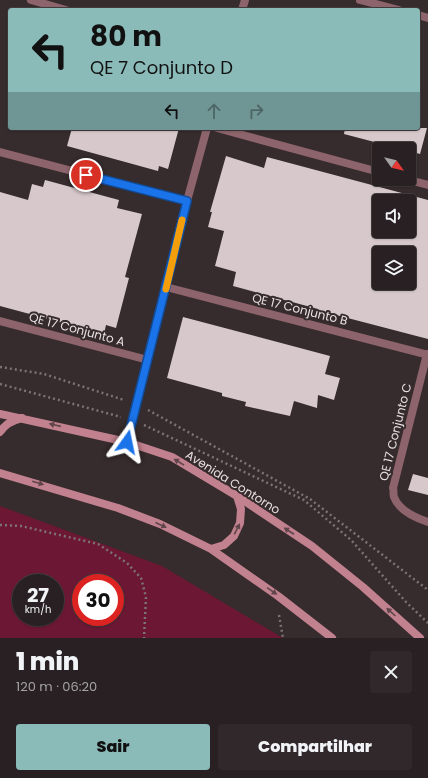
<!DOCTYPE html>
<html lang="pt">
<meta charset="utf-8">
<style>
:root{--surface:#282022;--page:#30282a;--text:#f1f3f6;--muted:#a5a3a5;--line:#443e40;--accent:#8bbbb9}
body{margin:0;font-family:Poppins,sans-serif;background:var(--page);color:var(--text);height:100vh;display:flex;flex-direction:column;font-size:15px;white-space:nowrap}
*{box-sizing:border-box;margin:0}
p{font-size:13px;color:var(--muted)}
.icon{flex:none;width:22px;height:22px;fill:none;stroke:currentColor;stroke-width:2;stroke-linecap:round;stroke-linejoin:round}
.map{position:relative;height:638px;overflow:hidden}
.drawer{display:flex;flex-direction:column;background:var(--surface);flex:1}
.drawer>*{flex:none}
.top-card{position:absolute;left:8px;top:8px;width:412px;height:122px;border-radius:4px;box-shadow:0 1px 3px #0004,0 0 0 1px var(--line);background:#8bbbb9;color:#111;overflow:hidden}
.needle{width:26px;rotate:124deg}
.buttons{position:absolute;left:372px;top:142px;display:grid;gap:8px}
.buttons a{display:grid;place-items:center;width:44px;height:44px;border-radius:4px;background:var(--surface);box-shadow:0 1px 3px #0004,0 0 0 1px var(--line);font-size:20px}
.speed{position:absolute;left:12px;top:574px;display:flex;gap:8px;font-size:20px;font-weight:700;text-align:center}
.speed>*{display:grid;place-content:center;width:52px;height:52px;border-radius:50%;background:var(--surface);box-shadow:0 1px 3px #0004,0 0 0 1px var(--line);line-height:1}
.speed small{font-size:10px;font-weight:400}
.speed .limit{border:6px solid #d22;background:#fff;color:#111}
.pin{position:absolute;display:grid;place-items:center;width:34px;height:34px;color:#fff;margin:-17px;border:2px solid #fff;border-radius:50%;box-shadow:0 1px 4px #0007}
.me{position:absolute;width:44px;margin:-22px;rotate:12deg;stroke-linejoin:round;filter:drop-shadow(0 0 3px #0008)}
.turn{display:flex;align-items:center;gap:14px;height:84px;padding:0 16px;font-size:18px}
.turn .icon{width:52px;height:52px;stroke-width:2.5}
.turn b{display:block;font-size:28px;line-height:34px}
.lanes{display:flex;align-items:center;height:38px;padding:0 16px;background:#0003;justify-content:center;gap:20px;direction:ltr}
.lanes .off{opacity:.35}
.round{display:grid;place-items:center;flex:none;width:42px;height:42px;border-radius:4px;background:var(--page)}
.head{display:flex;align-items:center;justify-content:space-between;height:68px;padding:0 16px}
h1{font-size:24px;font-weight:800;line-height:30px}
.cta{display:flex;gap:8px;margin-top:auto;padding:8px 16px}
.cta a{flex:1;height:46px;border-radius:4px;background:var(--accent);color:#111;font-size:16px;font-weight:800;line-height:46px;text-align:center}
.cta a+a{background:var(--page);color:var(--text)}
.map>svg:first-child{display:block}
.green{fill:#6c1834;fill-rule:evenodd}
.building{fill:#d7c9cb;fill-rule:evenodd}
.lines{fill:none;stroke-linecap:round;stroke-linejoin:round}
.path{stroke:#7c7374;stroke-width:2.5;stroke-dasharray:2 3;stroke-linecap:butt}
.street{stroke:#8d646c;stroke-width:8}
.secondary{stroke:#c1818e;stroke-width:8}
.oneway{fill:#60454a}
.route-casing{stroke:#114b97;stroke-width:10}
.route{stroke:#1a73e8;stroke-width:7}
.slow{stroke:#f59e0b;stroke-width:7}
.labels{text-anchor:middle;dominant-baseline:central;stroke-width:4;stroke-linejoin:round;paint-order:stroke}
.street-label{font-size:12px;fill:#e8e1e2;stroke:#362b2d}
</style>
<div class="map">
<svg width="428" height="638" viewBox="0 0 428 638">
<rect width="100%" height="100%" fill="#362b2d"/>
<path class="green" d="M0,506l162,60 121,72h-283zM21,583h34v34h-34zM81,583h34v34h-34z"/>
<path class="building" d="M72,128h107l-11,41 -9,-3 -1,5 -91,-25z
M345,128h82l-7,26 -11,-3v-2h-8l-57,-15z
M226,156l38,12 3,-11 161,43v139l-111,-29 1,-1 -85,-23 3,-14 -21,-6 9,-35 -16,-4 4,-15h-2zM379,201h30v30h-30zM379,253h30v30h-30z
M45,180l74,20 -2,8 25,6 -17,63 4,1 -13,50 -10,-3 -2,9 -104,-28v-114l28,8 4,-16 11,3z
M183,317l147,39 -5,18 15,4 -6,22 -16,-5 -1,13 -23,-7 -4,15 -45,-10 1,-4 -24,-6v-3l-55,-15z
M413,474l15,4v17l-20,-5z"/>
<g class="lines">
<path class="path" d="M0,367l44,7 80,26
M0,384l121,33
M148,410l162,89 118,91
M144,425l160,75 47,40 55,62 22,21
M0,525l21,1 77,18 29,19 14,15 5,19 -2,41
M279,615l4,23"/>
<path class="street" d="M31,0l35,10
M360,0l39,10
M242,10l3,-10
M418,15l10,3
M217,128l162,44
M0,152l187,49
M405,179l23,6
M166,287l262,68
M0,321l148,39
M427,354l-34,134c1,2 0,7 1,9 5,14 22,21 34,25
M127,442l60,-241 20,-73"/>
<path class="secondary" d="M0,414l127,28 45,15 65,39 75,50 51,41 57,51
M0,432c5,-8 13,-12 22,-14
M0,473l118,35 42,16 51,25 67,47 54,42
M211,549l13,-4 10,-9 6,-13 1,-14 -4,-13"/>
</g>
<defs><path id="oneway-solid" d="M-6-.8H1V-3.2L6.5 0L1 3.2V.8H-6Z"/></defs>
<g class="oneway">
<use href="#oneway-solid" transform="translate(55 425) rotate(-167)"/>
<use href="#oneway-solid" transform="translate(179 462) rotate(-149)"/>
<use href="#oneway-solid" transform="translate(38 483) rotate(16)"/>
<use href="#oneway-solid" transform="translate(161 525) rotate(24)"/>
<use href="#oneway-solid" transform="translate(237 529) rotate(-63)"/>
<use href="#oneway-solid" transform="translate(289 531) rotate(-147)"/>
<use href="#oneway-solid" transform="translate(272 591) rotate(35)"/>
<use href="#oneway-solid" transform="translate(391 612) rotate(-138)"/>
</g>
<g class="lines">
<g class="route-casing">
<path id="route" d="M86,175l101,26 -60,241"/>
</g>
<use href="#route" class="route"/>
<path class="slow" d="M166,289l16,-69"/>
</g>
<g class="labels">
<g class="street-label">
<text transform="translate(300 309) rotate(14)">QE 17 Conjunto B</text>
<text transform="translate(77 329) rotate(15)">QE 17 Conjunto A</text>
<text transform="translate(395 432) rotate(-76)">QE 17 Conjunto C</text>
<text transform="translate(233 482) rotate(32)">Avenida Contorno</text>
</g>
</g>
</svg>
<div class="buttons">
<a><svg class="needle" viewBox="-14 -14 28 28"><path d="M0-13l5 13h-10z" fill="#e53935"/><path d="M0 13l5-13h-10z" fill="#a5a3a5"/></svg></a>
<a><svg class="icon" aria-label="sound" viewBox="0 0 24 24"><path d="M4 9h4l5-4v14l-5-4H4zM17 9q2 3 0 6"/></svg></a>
<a><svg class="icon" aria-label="layers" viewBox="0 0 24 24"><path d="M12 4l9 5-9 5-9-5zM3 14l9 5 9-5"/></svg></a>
</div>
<div class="speed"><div>27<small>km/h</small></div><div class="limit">30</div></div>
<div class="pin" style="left:86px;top:175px;background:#d93025"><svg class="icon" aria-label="arrive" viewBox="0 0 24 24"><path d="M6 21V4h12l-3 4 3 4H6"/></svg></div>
<svg class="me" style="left:127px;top:442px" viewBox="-20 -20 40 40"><path d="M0-17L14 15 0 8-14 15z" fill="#1a73e8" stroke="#fff" stroke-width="4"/></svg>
<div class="top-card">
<div class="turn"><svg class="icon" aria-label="left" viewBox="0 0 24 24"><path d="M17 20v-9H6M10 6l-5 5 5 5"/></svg><div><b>80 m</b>QE 7 Conjunto D</div></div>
<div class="lanes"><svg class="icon" aria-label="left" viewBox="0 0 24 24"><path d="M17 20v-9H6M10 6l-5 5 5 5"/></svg><svg class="icon off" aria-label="ahead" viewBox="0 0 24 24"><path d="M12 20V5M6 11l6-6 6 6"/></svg><svg class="icon off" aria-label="right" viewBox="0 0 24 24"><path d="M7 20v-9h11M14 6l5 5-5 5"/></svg></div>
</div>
</div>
<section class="drawer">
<div class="head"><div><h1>1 min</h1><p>120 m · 06:20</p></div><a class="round"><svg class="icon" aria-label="close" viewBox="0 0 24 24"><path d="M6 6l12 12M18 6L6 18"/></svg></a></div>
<div class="cta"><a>Sair</a><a>Compartilhar</a></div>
</section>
